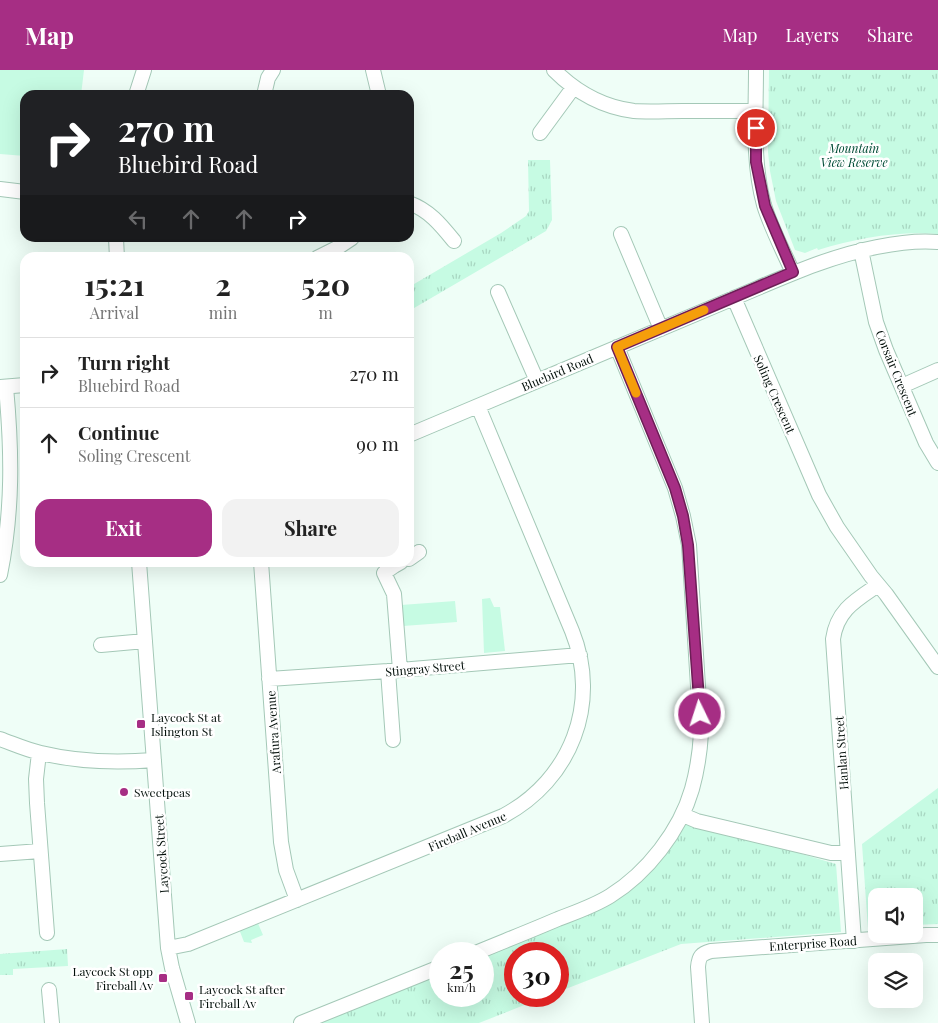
<!DOCTYPE html>
<style>
:root{--surface:#fff;--page:#f2f2f2;--text:#222;--muted:#767676;--line:#e0e0e0;--accent:#a62e84}
body{margin:0;font-family:"Playfair Display",serif;background:var(--page);color:var(--text);height:100vh;display:flex;flex-direction:column;font-size:19px;white-space:nowrap}
*{box-sizing:border-box;margin:0}
p{font-size:16px;color:var(--muted)}
.icon{flex:none;width:28px;height:28px;fill:none;stroke:currentColor;stroke-width:2;stroke-linecap:round;stroke-linejoin:round}
.map{position:relative;flex:1;overflow:hidden}
.details{position:absolute;left:20px;top:182px;width:394px;height:315px;display:flex;flex-direction:column;background:var(--surface);border-radius:15px;box-shadow:0 5px 20px #0002}
.details>*{flex:none}
.banner{position:absolute;left:20px;top:20px;width:394px;height:152px;border-radius:15px;box-shadow:0 5px 20px #0002;background:#202124;color:#fff;overflow:hidden}
.tools{position:absolute;left:868px;top:818px;display:grid;gap:10px}
.tools a{display:grid;place-items:center;width:55px;height:55px;border-radius:10px;background:var(--surface);box-shadow:0 5px 20px #0002;font-size:25px}
.speed{position:absolute;left:429px;top:872px;display:flex;gap:10px;font-size:25px;font-weight:700;text-align:center}
.speed>*{display:grid;place-content:center;width:65px;height:65px;border-radius:50%;background:var(--surface);box-shadow:0 5px 20px #0002;line-height:1}
.speed small{font-size:12px;font-weight:400}
.speed .limit{border:8px solid #d22;background:#fff;color:#111}
.pin{position:absolute;display:grid;place-items:center;width:42px;height:42px;color:#fff;margin:-21px;border:2px solid #fff;border-radius:50%;box-shadow:0 1px 5px #0007}
.me{position:absolute;width:55px;margin:-28px;rotate:356deg;stroke-linejoin:round;filter:drop-shadow(0 0 4px #0008)}
.turn{display:flex;align-items:center;gap:18px;height:105px;padding:0 15px;font-size:22px}
.turn .icon{width:65px;height:65px;stroke-width:2.5}
.turn b{display:block;font-size:35px;line-height:42px}
.lanes{display:flex;align-items:center;height:48px;padding:0 15px;background:#0003;justify-content:center;gap:25px;direction:ltr}
.lanes .off{opacity:.35}
.eta{display:flex;justify-content:space-evenly;align-items:center;height:85px;text-align:center}
.eta b{font-size:30px;font-weight:700;line-height:35px}
.primary-button{display:flex;gap:10px;margin-top:auto;padding:10px 15px}
.primary-button a{flex:1;height:58px;border-radius:15px;background:var(--accent);color:#fff;font-size:20px;font-weight:700;line-height:58px;text-align:center}
.primary-button a+a{background:var(--page);color:var(--text)}
ul{padding:0;list-style:none}
li{display:flex;align-items:center;gap:15px;height:70px;padding:0 15px;border-top:1px solid var(--line)}
li div{flex:1}
li b{display:block;font-size:19px}
li em{font-style:normal}
header{display:flex;align-items:center;gap:30px;box-sizing:border-box;height:70px;padding:0 25px;background:var(--accent);color:#fff}
header strong{font-size:24px}
nav{display:flex;gap:28px;margin-inline-start:auto;font-size:18px}
.map>svg:first-child{display:block}
.green{fill:#c6fbe3}
.park{fill:url(#park-tufts)}
.lines{fill:none;stroke-linecap:round;stroke-linejoin:round}
.minor-casing{stroke:#a4c8b7;stroke-width:16}
.minor{stroke:#fff;stroke-width:14}
.route-casing{stroke:#6c1e56;stroke-width:12}
.route{stroke:#a62e84;stroke-width:9}
.slow{stroke:#f59e0b;stroke-width:9}
.poi-dot{fill:#a62e84;stroke:#fff;stroke-width:2}
.labels{text-anchor:middle;dominant-baseline:central;stroke-width:5;stroke-linejoin:round;paint-order:stroke}
.park-label{font-size:12px;font-style:italic;fill:#004c36;stroke:#fff}
.street-label{font-size:12px;fill:#030f0a;stroke:#fff}
.poi-label{font-size:12px;fill:#030f0a;stroke:#fff;text-anchor:start}
</style>
<header>
<strong>Map</strong>
<nav><a>Map</a><a>Layers</a><a>Share</a></nav>
</header>
<div class="map">
<svg width="938" height="953" viewBox="0 0 938 953">
<defs>
<pattern id="park-tufts" width="24" height="20" patternUnits="userSpaceOnUse" patternTransform="scale(1.25)"><rect width="24" height="20" fill="#c6fbe3"/><path d="M3 7l-1-3M5 7V3M7 7l1-3M15 17l-1-3M17 17v-4M19 17l1-3" fill="none" stroke="#a8d6c1"/></pattern>
</defs>
<rect width="100%" height="100%" fill="#effef7"/>
<path class="green" d="M0,0h84l-3,25h-56v61l-25,-2z
M490,528l4,9h6l5,44 -21,2 -2,-54z
M455,531l2,21 -54,4 -2,-21z
M257,851l6,14 -12,5 1,3 -8,-1 -5,-13z"/>
<path class="park" d="M769,0h169v164c-41,-3 -80,4 -120,16l-1,-2 -12,5 -10,-3 -19,-49 -6,-30 -2,-19z
M528,90h22l2,60 -6,11 -137,80v-24l92,-54 25,-17 3,-5z
M938,718v136l-24,1v-29h-38v32l-8,1 -6,-85z
M688,751l148,43 5,68 -160,12 -123,48v-38h-43v42h32l-68,27h-161l122,-49v22h42l1,-40 131,-55c7,-4 14,-8 19,-13 22,-19 40,-43 55,-67z
M67,879l1,17 -55,3v6h-13v-21z"/>
<g class="lines">
<g class="minor-casing">
<path id="minor" d="M373,0l6,25
M554,0c22,22 48,37 80,41 16,1 33,0 49,0 24,0 49,0 73,0
M756,0c0,45 -4,91 8,135 7,23 19,45 29,68
M136,25l8,-25
M264,25l4,-17 5,-8
M540,63l33,-45
M0,119l25,3
M409,133c20,7 32,22 45,38
M621,164l40,95
M116,168l1,20
M938,172c-20,-2 -41,1 -61,5 -51,10 -95,31 -143,51l85,197 18,32 34,49 15,18 52,73
M861,180l15,72 10,28 40,93 12,20
M317,188l20,-10 15,-10
M498,222l39,89
M902,316l36,-16
M0,317l25,-2
M409,365l325,-137
M409,489l10,-7
M139,492l29,386 4,20 16,55
M261,492l20,280 5,28 11,30
M0,505c13,-65 12,-123 6,-188
M101,575l44,-4
M400,600l-6,-76 -10,-21 10,-7 7,-4
M388,601l5,69
M269,609l119,-8 192,-16
M0,669c14,5 27,11 41,14 37,9 75,10 113,7
M39,683l-3,26 1,24 10,130
M683,745l14,6 134,32h17
M0,784l40,-3
M854,871l-21,-302c4,-29 23,-39 45,-54
M168,878l20,-4 315,-128c68,-36 98,-113 69,-185l-94,-225
M473,884c29,-12 57,-23 85,-35 18,-7 36,-13 52,-23 37,-23 70,-65 82,-107 5,-18 8,-37 9,-56l-12,-188 -6,-29 -8,-28 -58,-141
M49,920l3,33
M301,953l139,-56
M702,953l-4,-56c1,-11 3,-13 13,-16l215,-16h12"/>
</g>
<use href="#minor" class="minor"/>
</g>
<g class="lines">
<g class="route-casing">
<path id="route" d="M700,644l-12,-169 -5,-29 -8,-28 -58,-141 176,-75 -28,-66 -9,-44v-34"/>
</g>
<use href="#route" class="route"/>
<path class="slow" d="M636,323l-19,-46 87,-37"/>
</g>
<g class="poi-dot">
<rect x="136" y="649" width="10" height="10" rx="2.5"/>
<circle cx="124" cy="722" r="5"/>
<rect x="158" y="903" width="10" height="10" rx="2.5"/>
<rect x="184" y="921" width="10" height="10" rx="2.5"/>
</g>
<g class="labels">
<g class="park-label">
<text x="854" y="78">Mountain<tspan x="854" dy="14">View Reserve</tspan></text>
</g>
<g class="street-label">
<text transform="translate(557 302) rotate(-23)">Bluebird Road</text>
<text transform="translate(897 303) rotate(68)">Corsair Crescent</text>
<text transform="translate(775 324) rotate(66)">Soling Crescent</text>
<text transform="translate(425 598) rotate(-5)">Stingray Street</text>
<text transform="translate(273 662) rotate(-94)">Arafura Avenue</text>
<text transform="translate(841 683) rotate(-94)">Hanlan Street</text>
<text transform="translate(467 761) rotate(-23)">Fireball Avenue</text>
<text transform="translate(161 784) rotate(-94)">Laycock Street</text>
<text transform="translate(813 873) rotate(-4)">Enterprise Road</text>
</g>
<g class="poi-label">
<text x="151" y="647">Laycock St at<tspan x="151" dy="14">Islington St</tspan></text>
<text x="134" y="722">Sweetpeas</text>
<text x="153" y="901" text-anchor="end">Laycock St opp<tspan x="153" dy="14">Fireball Av</tspan></text>
<text x="199" y="919">Laycock St after<tspan x="199" dy="14">Fireball Av</tspan></text>
</g>
</g>
</svg>
<div class="tools">
<a><svg class="icon" aria-label="sound" viewBox="0 0 24 24"><path d="M4 9h4l5-4v14l-5-4H4zM17 9q2 3 0 6"/></svg></a>
<a><svg class="icon" aria-label="layers" viewBox="0 0 24 24"><path d="M12 4l9 5-9 5-9-5zM3 14l9 5 9-5"/></svg></a>
</div>
<div class="speed"><div>25<small>km/h</small></div><div class="limit">30</div></div>
<div class="pin" style="left:756px;top:58px;background:#d93025"><svg class="icon" aria-label="arrive" viewBox="0 0 24 24"><path d="M6 21V4h12l-3 4 3 4H6"/></svg></div>
<svg class="me" style="left:700px;top:644px" viewBox="-20 -20 40 40"><circle r="17" fill="#a62e84" stroke="#fff" stroke-width="3"/><path d="M0-11L8 9 0 5-8 9z" fill="#fff"/></svg>
<div class="banner">
<div class="turn"><svg class="icon" aria-label="right" viewBox="0 0 24 24"><path d="M7 20v-9h11M14 6l5 5-5 5"/></svg><div><b>270 m</b>Bluebird Road</div></div>
<div class="lanes"><svg class="icon off" aria-label="left" viewBox="0 0 24 24"><path d="M17 20v-9H6M10 6l-5 5 5 5"/></svg><svg class="icon off" aria-label="ahead" viewBox="0 0 24 24"><path d="M12 20V5M6 11l6-6 6 6"/></svg><svg class="icon off" aria-label="ahead" viewBox="0 0 24 24"><path d="M12 20V5M6 11l6-6 6 6"/></svg><svg class="icon" aria-label="right" viewBox="0 0 24 24"><path d="M7 20v-9h11M14 6l5 5-5 5"/></svg></div>
</div>
<section class="details">
<div class="eta">
<div><b>15:21</b><p>Arrival</p></div>
<div><b>2</b><p>min</p></div>
<div><b>520</b><p>m</p></div>
</div>
<ul>
<li><svg class="icon" aria-label="right" viewBox="0 0 24 24"><path d="M7 20v-9h11M14 6l5 5-5 5"/></svg><div><b>Turn right</b><p>Bluebird Road</p></div><em>270 m</em></li>
<li><svg class="icon" aria-label="ahead" viewBox="0 0 24 24"><path d="M12 20V5M6 11l6-6 6 6"/></svg><div><b>Continue</b><p>Soling Crescent</p></div><em>90 m</em></li>
</ul>
<div class="primary-button"><a>Exit</a><a>Share</a></div>
</section>
</div>
